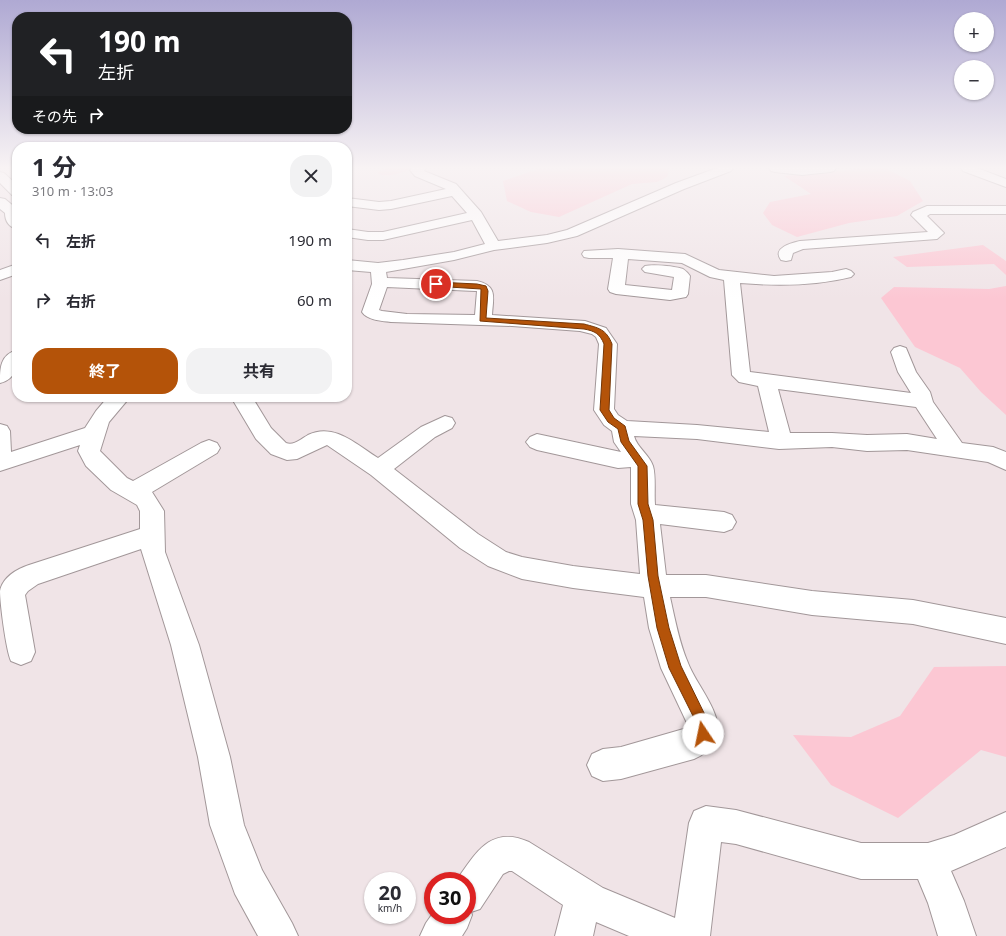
<!DOCTYPE html>
<html lang="ja">
<meta charset="utf-8">
<style>
:root{--surface:#fff;--page:#f2f2f3;--text:#2b2b33;--muted:#7c7c81;--accent:#b45309}
body{margin:0;font-family:"Noto Sans","Noto Sans JP",sans-serif;background:var(--page);color:var(--text);height:100vh;display:flex;flex-direction:column;font-size:15px;white-space:nowrap}
*{box-sizing:border-box;margin:0}
p{font-size:13px;color:var(--muted)}
.icon{flex:none;width:22px;height:22px;fill:none;stroke:currentColor;stroke-width:2;stroke-linecap:round;stroke-linejoin:round}
.map{position:relative;flex:1;overflow:hidden}
.details{position:absolute;left:12px;top:142px;width:340px;height:260px;display:flex;flex-direction:column;background:var(--surface);border-radius:16px;box-shadow:0 1px 3px #0004}
.details>*{flex:none}
.guide{position:absolute;left:12px;top:12px;width:340px;height:122px;border-radius:16px;box-shadow:0 1px 3px #0004;background:#202124;color:#fff;overflow:hidden}
.buttons{position:absolute;left:954px;top:12px;display:grid;gap:8px}
.buttons a{display:grid;place-items:center;width:40px;height:40px;border-radius:50%;background:var(--surface);box-shadow:0 1px 3px #0004;font-size:20px}
.speed{position:absolute;left:364px;top:872px;display:flex;gap:8px;font-size:20px;font-weight:700;text-align:center}
.speed>*{display:grid;place-content:center;width:52px;height:52px;border-radius:50%;background:var(--surface);box-shadow:0 1px 3px #0004;line-height:1}
.speed small{font-size:10px;font-weight:400}
.speed .limit{border:6px solid #d22;background:#fff;color:#111}
.pin{position:absolute;display:grid;place-items:center;width:34px;height:34px;color:#fff;margin:-17px;border:2px solid #fff;border-radius:50%;box-shadow:0 1px 4px #0007}
.me{position:absolute;width:44px;margin:-22px;rotate:349deg;stroke-linejoin:round;filter:drop-shadow(0 0 3px #0008)}
.turn{display:flex;align-items:center;gap:14px;height:84px;padding:0 20px;font-size:18px}
.turn .icon{width:52px;height:52px;stroke-width:2.5}
.turn b{display:block;font-size:28px;line-height:34px}
.then{display:flex;align-items:center;height:38px;padding:0 20px;background:#0003;gap:8px;font-size:15px}
.round{display:grid;place-items:center;flex:none;width:42px;height:42px;border-radius:16px;background:var(--page)}
.summary{display:flex;align-items:center;justify-content:space-between;height:68px;padding:0 20px}
h1{font-size:24px;font-weight:700;line-height:30px}
.action{display:flex;gap:8px;margin-top:auto;padding:8px 20px}
.action a{flex:1;height:46px;border-radius:16px;background:var(--accent);color:#fff;font-size:16px;font-weight:700;line-height:46px;text-align:center}
.action a+a{background:var(--page);color:var(--text)}
ul{padding:0;list-style:none}
li{display:flex;align-items:center;gap:12px;height:60px;padding:0 20px}
li div{flex:1}
li b{display:block;font-size:15px}
li em{font-style:normal}
.map>svg:first-child{display:block}
.green{fill:#fcc7d3}
.lines{fill:none;stroke-linecap:round;stroke-linejoin:round}
.minor-casing{stroke:#a29799;stroke-width:2}
.major-casing{stroke:#a29799;stroke-width:2}
.minor{fill:#fff;fill-rule:evenodd}
.major{fill:#fff;fill-rule:evenodd}
.route{fill:#b45309;stroke:#753606}
</style>
<div class="map">
<svg width="1006" height="936" viewBox="0 0 1006 936">
<rect width="100%" height="100%" fill="#f0e4e7"/>
<path class="green" d="M386,168h28c-11,4 -26,11 -37,5z
M570,168h96l3,2 -2,7 -10,5 -25,2 -73,33 -28,-5 -24,-11 -4,-20 35,-12 29,1z
M868,168h17l25,13 13,20 -26,15 -48,7 -52,14 -25,-12 -9,-12 7,-11 41,-8 -27,-18z
M983,245l23,16v14l-12,-11 -87,3 -14,-10z
M1006,286v129l-25,-23 -21,-24 -45,-21 -34,-49 13,-11 95,2z
M1006,666v91l-25,-7 -83,68 -67,-33 -38,-50 58,2 49,-21 34,-49z"/>
<g class="lines">
<g class="minor-casing">
<path id="minor" d="M412,168h14l-2,3 32,13 25,28 17,29 49,-6 20,-5 109,-47 41,-15h16l-2,3 -47,18 -107,47 -30,7 -53,7 -40,10 -68,12 1,6 90,3c21,5 16,16 15,34l93,6 21,7 11,16 -3,65 4,6 9,6 70,4 72,7 -11,-46 -19,-4 -7,-7 -8,-95 -14,-3 -28,-14 -54,-4 -3,26 47,5 2,-13 -29,-5 -3,-3 3,-3c8,-2 30,0 38,3 3,2 5,4 7,7l-2,18 -2,3 -16,3 -54,-6 -6,-2 -2,-3 5,-31h-24l-5,-1 -2,-3 2,-3 34,-2 67,5 34,16 55,6 58,-4 14,-3 5,2 3,3 -3,3c-36,9 -74,9 -111,6l10,89 161,21 -13,-21 -7,-20 3,-4 6,-2 6,2 10,24 14,20 3,10 29,41 31,4 13,5v18l-18,-8 -81,-12 -40,1 -35,-4 -53,2 -82,-10 -63,-3c3,12 15,18 19,30 3,10 1,27 2,39l69,7 8,3 4,7 -4,7 -8,3 -64,-8 6,51h40l106,16 101,9 93,18v26l-93,-20 -101,-9 -106,-18h-36c5,22 9,45 18,66 8,21 32,47 30,70 -1,14 -13,21 -24,26l-73,20 -18,2 -11,-5 -5,-11 5,-11 11,-5 18,-2 66,-19 -1,-7 -25,-53 -12,-40 -5,-31 -71,-9 -51,-9 -34,-13 -28,-18 -89,-73 -44,-30 -30,14 -10,1 -16,-6 -15,-15 -25,-42h21l19,31 15,15c8,3 15,-4 22,-8 26,-13 49,10 70,23l43,-31 24,-11 7,2 3,5 -3,5 -17,9 -41,32 84,65 28,18 16,5 51,9 67,8 -4,-54 -5,-16v-37l-13,1 -81,-18 -7,-3 -4,-5 4,-5 7,-3 84,18 -7,-10 -2,-11 -8,-6 -10,-15 5,-66 -3,-7 -4,-3 -12,-3 -68,-5 -121,-4c-9,-1 -24,-2 -29,-10l10,-28 -1,-12 -24,-2v-10l31,3 25,-3 51,-8 31,-8 -13,-24 -89,20h-15l-21,-3v-8l21,3h15l84,-19 -15,-17 -61,13 -12,1 -32,-4v-8l32,4 12,-1 55,-12 -31,-13 -5,-6zM387,287l88,4h2l-2,24 -68,-1 -25,-3 -3,-1zM778,389l138,18 21,32 -30,-5 -40,1 -35,-2h-42z
M769,168h67l-2,3 -4,1 -28,3 -27,-3 -4,-1z
M0,172l4,1 13,12v11l-5,-1 -12,-12z
M0,198l5,1 12,10v20c-8,-2 -12,-8 -12,-16l-5,-4z
M927,206h79v8h-76l-3,2 17,17 -7,6 -134,10 -10,4 -2,7 -5,1 -5,-1c-9,-12 10,-17 19,-19l128,-9 -17,-17 2,-3z
M17,264v10l-17,6v-10z
M17,350c0,15 0,29 -17,33 0,-15 0,-28 17,-33z
M108,397h22l-21,25 -9,29 27,27 6,3 68,-38 8,-3 8,3 3,5 -3,5 -65,39 12,19 1,41 34,93 31,112 14,68 18,45 30,53 6,13h-40l-23,-42 -25,-69 -12,-68 -27,-112 -30,-96 -103,35 -10,7 -3,4 10,57 -4,9 -10,4 -10,-4c-5,-11 -11,-58 -11,-70 3,-14 17,-22 29,-26l111,-36v-18l-3,-6 -26,-15 -25,-24 -8,-15 2,-6 -80,26v-47l7,2 3,5 1,21 74,-24 11,-17z
M706,806l30,4 125,33h67l26,-8 52,-23v35l-55,24 13,30 12,35h-38l-10,-33 -10,-24h-57l-125,-35 -15,-2 -11,94h-81l-33,-14 -3,14h-38l8,-31 -51,-34h-3l-6,3 -23,35 -9,3 1,3 -5,13 -5,8h-42l6,-13 7,-10v2h34v-34h-11c20,-28 34,-56 73,-39l74,46 72,30 14,-95 5,-12z"/>
</g>
<g class="major-casing">
<path id="major" d="M961,168h16l29,11v8l-43,-16z"/>
</g>
<use href="#minor" class="minor"/>
<use href="#major" class="major"/>
</g>
<linearGradient id="sky" x2="0" y2="1"><stop stop-color="#afa9d3"/><stop offset="0.56" stop-color="#f8f3f4"/><stop offset="1" stop-color="#f8f3f4" stop-opacity="0"/></linearGradient>
<rect width="1006" height="299" fill="url(#sky)"/>
<path class="route" d="M436,282l41,2 9,2 2,5 -2,27 98,6c15,4 22,5 28,20l-3,66 5,8 11,8 4,15 18,25 1,38 5,16 5,56 11,52 12,38 26,53 2,15 -2,5 -4,2 -5,-2 -3,-19 -26,-52 -12,-40 -9,-52 -5,-56 -5,-16v-38l-17,-24 -3,-13 -10,-7 -8,-12 4,-66c-4,-10 -9,-13 -20,-15l-104,-8 1,-32 -48,-3v-3z"/>
</svg>
<div class="buttons">
<a>+</a>
<a>−</a>
</div>
<div class="speed"><div>20<small>km/h</small></div><div class="limit">30</div></div>
<div class="pin" style="left:436px;top:284px;background:#d93025"><svg class="icon" aria-label="arrive" viewBox="0 0 24 24"><path d="M6 21V4h12l-3 4 3 4H6"/></svg></div>
<svg class="me" style="left:703px;top:734px" viewBox="-20 -20 40 40"><circle r="19" fill="#fff"/><path d="M0-13L10 11 0 6-10 11z" fill="#b45309"/></svg>
<div class="guide">
<div class="turn"><svg class="icon" aria-label="left" viewBox="0 0 24 24"><path d="M17 20v-9H6M10 6l-5 5 5 5"/></svg><div><b>190 m</b>左折</div></div>
<div class="then">その先<svg class="icon" aria-label="right" viewBox="0 0 24 24"><path d="M7 20v-9h11M14 6l5 5-5 5"/></svg></div>
</div>
<section class="details">
<div class="summary"><div><h1>1 分</h1><p>310 m · 13:03</p></div><a class="round"><svg class="icon" aria-label="close" viewBox="0 0 24 24"><path d="M6 6l12 12M18 6L6 18"/></svg></a></div>
<ul>
<li><svg class="icon" aria-label="left" viewBox="0 0 24 24"><path d="M17 20v-9H6M10 6l-5 5 5 5"/></svg><div><b>左折</b></div><em>190 m</em></li>
<li><svg class="icon" aria-label="right" viewBox="0 0 24 24"><path d="M7 20v-9h11M14 6l5 5-5 5"/></svg><div><b>右折</b></div><em>60 m</em></li>
</ul>
<div class="action"><a>終了</a><a>共有</a></div>
</section>
</div>
